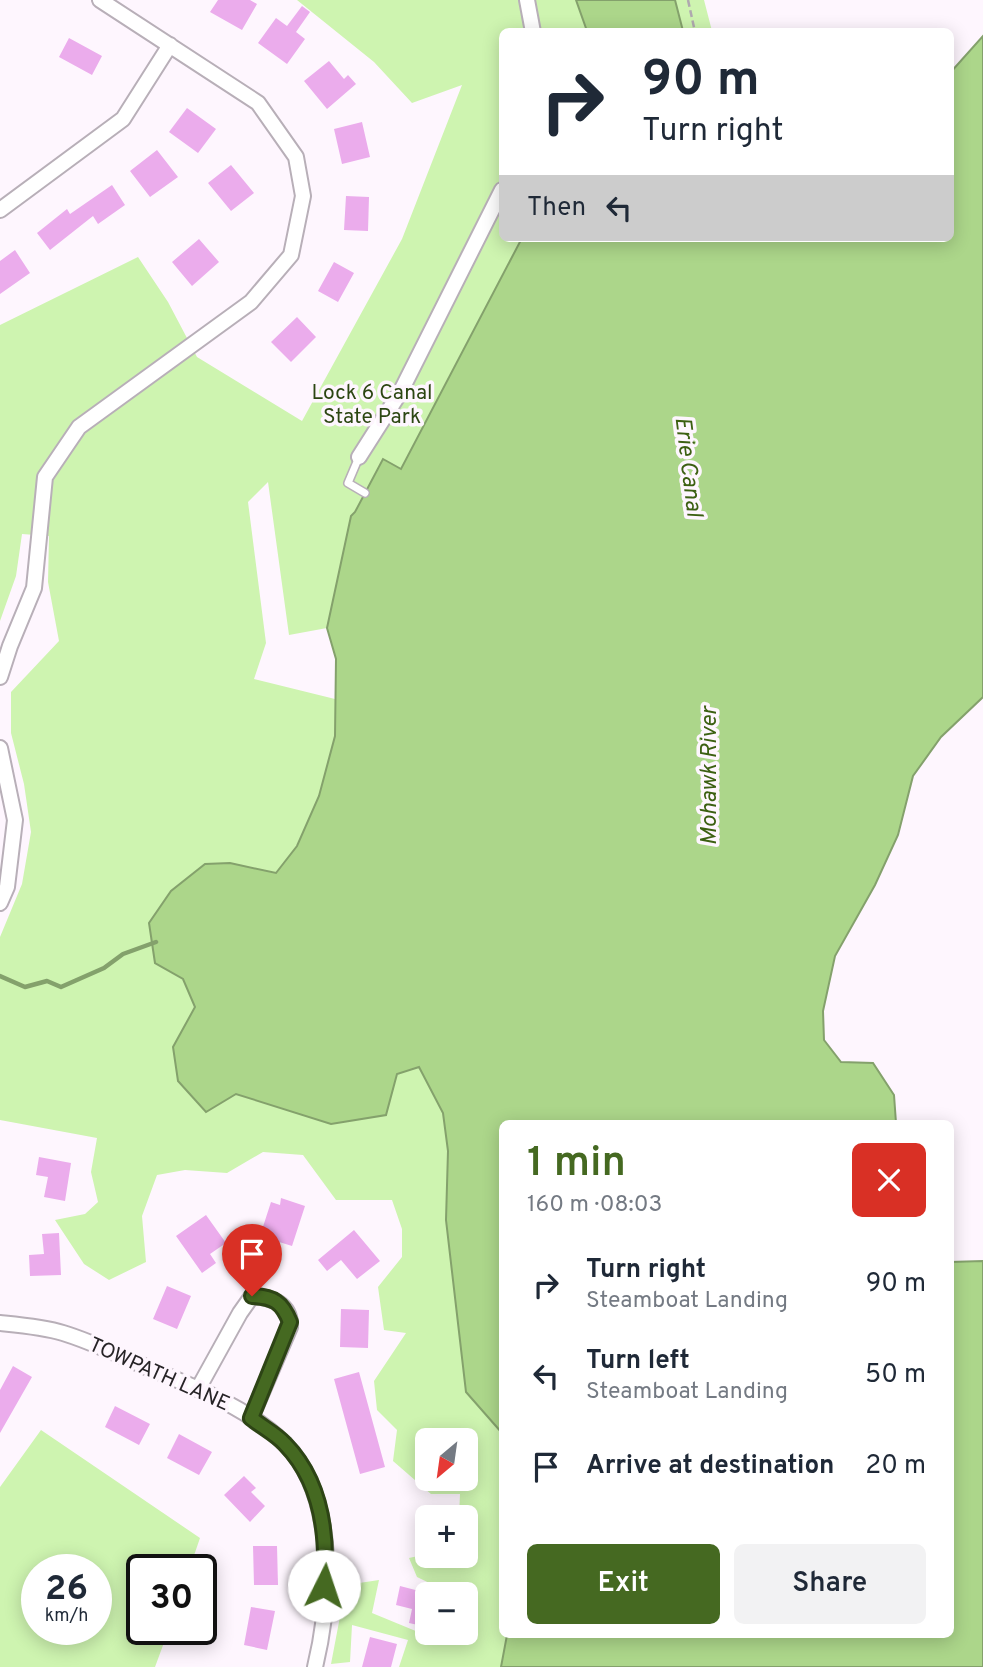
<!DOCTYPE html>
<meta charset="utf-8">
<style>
:root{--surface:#fff;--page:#f2f2f3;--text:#1f2937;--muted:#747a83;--accent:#456921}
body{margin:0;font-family:Overpass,sans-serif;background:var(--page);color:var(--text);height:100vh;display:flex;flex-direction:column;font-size:26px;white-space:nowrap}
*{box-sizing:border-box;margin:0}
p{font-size:23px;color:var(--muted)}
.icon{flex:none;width:38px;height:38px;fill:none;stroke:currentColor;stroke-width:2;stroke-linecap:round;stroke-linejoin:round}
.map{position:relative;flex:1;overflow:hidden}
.sheet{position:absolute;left:499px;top:1120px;width:455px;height:518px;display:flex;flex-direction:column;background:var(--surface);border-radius:10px;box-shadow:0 4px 18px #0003}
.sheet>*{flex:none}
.hud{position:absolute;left:499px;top:28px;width:455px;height:214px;border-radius:10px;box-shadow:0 4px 18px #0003;background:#fff;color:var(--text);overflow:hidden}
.needle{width:46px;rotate:209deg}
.buttons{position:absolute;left:415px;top:1428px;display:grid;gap:14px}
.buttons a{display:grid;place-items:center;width:63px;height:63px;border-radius:10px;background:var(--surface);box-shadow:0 4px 18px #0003;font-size:35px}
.speed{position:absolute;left:21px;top:1554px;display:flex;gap:14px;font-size:35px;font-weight:700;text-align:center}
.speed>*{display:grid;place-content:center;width:91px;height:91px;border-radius:50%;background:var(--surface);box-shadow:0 4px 18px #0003;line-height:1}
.speed small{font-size:18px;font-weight:400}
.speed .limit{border:4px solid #111;border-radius:10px;background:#fff;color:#111}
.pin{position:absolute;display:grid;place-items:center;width:60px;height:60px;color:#fff;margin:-72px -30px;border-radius:50% 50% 50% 0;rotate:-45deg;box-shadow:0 0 7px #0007}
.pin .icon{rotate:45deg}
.me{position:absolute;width:77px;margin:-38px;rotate:4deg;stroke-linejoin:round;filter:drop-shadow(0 0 5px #0008)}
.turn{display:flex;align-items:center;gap:24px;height:147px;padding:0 28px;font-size:32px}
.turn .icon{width:91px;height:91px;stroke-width:2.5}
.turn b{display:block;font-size:49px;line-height:60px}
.then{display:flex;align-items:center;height:66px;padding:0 28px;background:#0003;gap:14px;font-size:26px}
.round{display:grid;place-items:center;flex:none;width:74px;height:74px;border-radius:10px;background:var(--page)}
.head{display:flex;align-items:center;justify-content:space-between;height:119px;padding:0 28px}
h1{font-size:42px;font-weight:600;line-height:52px;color:var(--accent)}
.primary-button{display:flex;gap:14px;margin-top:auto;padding:14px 28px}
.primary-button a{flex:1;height:80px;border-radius:10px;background:var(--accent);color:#fff;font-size:28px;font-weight:600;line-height:80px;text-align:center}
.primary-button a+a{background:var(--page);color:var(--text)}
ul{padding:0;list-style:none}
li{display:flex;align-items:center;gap:21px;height:91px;padding:0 28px}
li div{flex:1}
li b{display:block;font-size:26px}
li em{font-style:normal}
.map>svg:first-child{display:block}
.green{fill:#cef4b0;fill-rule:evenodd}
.water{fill:#acd68a;stroke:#84a16c;stroke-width:2}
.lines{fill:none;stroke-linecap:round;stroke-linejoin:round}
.stream{stroke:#84a16c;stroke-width:4.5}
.building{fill:#ebacec}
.service-casing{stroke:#b8afb8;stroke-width:10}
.minor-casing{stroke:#b8afb8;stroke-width:18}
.path{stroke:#afa9af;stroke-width:2.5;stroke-dasharray:7 3.5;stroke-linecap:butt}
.service{stroke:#fff;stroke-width:7}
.minor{stroke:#fff;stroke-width:14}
.route-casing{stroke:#2d4415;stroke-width:18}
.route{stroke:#456921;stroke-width:12}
.labels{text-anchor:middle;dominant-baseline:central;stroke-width:7;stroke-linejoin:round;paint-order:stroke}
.park-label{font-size:21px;fill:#2c4612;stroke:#fef6fe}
.street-label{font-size:21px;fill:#272427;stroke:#fef6fe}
.water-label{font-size:23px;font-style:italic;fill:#3c6012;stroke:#fef6fe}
</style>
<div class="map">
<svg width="983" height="1667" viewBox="0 0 983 1667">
<rect width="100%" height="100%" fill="#fef6fe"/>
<path class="green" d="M297,0h407l8,31 -210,1v206h20l-121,231 -18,-9 -28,52 -4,4 -24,112 -38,7 -21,-153 -20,20 18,141 -12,36 81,20v37l-16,60 -22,50 -21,27 -46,-10 -75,100 28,16 12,28 -22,40 5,34 57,13 96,30 66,-50 22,-7 24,45 5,39 -2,69 20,171 36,42v201l5,1 -6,32h-102l9,-27 -56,-15 -2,37 -19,2 15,-79 33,-5 -7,33 68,28 3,-8h23v-39h-14l-35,-17 -8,-19 18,-4 39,2v-39h-7l1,-23h-29l-38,-33 4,-31 -20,-20 -3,-29 32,-48 -22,-3 -6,-43 24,-30v-28l-10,-29h-56l-33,-45 -40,-3 -36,21 -42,-3 -28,5 -15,41 4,46 -37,18 -25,-16 -29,-44 30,-6 13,-12 -7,-30 6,-34 -97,-18v-183l22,-53 9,-52 -7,-48 -13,-51v-41l48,-51 -11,-59 1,-46 -27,-2 -6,42 -16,45v-296l138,-68 30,45 29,55 105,64 100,-182 60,-154 -50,18 -38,-41zM427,1440h39v39h-39z
M41,1430l159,108 -11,32h-47v59h27l-14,38h-155v-180zM37,1570h59v59h-59z"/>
<path class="water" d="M576,0h99l8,31h-96z
M983,36v661l-42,40 -28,39 -15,59 -23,50 -40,71 -12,55 1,29 17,22 32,1 21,32 2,28 -394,1v309l-36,-41 -20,-172 2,-69 -5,-38 -24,-46 -22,7 -11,41 -55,9 -95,-30 -30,18 -28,-31 -5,-34 22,-40 -12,-28 -28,-16 -6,-40 22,-32 34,-27 25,-1 46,10 21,-27 22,-50 16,-60 1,-77 -9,-31 24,-112 4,-4 28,-53 18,10 121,-231h428v-165z
M983,1261v406h-482l6,-32 443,-1v-372z"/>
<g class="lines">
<path class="stream" d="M0,976l25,11 22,-6 14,6 43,-19 19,-14 33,-12"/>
</g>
<path class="building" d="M218,0h32l7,4 -15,26 -32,-18z
M302,6l8,6 -14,20 9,7 -18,25 -29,-21 18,-25 11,8z
M69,38l33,18 -10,19 -33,-18z
M329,61l15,18 4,-4 8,9 -29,25 -23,-28z
M187,108l29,21 -18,24 -29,-21z
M362,122l8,35 -28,7 -8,-35z
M157,150l21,27 -28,20 -20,-26z
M231,165l23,28 -23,18 -23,-28z
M112,185l13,20 -27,19 -5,-8 -43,34 -13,-17 30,-24 3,5z
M346,196l23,1 -1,34 -24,-1z
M199,239l20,23 -27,24 -20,-24z
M15,250l15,23 -30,21v-33z
M334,262l20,11 -16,29 -20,-11z
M297,317l19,20 -25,25 -20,-20z
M39,1157l32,6 -6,38 -21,-4 4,-20 -12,-2z
M281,1198l24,8 -13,40 -32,-10 11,-34 9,3z
M206,1215l20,28 -16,11 6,9 -14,10 -26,-37z
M354,1230l26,31 -23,18 -16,-19 -14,11 -9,-11z
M59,1233l2,42 -31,1 -1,-21 15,-1 -2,-20z
M167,1286l24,10 -14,33 -24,-10z
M341,1309l28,1 -1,38 -28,-1z
M13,1366l19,11 -32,56v-43z
M359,1372l26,95 -25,7 -26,-95z
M115,1406l35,18 -11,21 -34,-18z
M179,1434l33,18 -13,23 -32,-17z
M244,1476l12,12 -5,4 14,14 -15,16 -26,-27z
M253,1546h24l1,39h-24z
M400,1586l27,7v34l-18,-4 3,-14 -16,-4z
M251,1607l24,4 -8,39 -23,-5z
M370,1637l27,7 -6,23h-29z"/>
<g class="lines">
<g class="service-casing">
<path id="service" d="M359,457l-11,26 17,10"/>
</g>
<g class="minor-casing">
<path id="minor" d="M527,0l6,32
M0,210l123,-91 47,-74
M359,457l42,-66 101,-201
M0,677l10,-31 24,-58 11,-111 34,-50 172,-125 40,-47 12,-59 -7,-39 -38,-54 -158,-103
M0,748l15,72 -8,67 -7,16
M0,1323c20,2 44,4 63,10 30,9 59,24 88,36 46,19 99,40 134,75 52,52 46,157 30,223
M198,1389l42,-76 12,-17c20,1 39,8 38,31l-39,91"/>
</g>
<path class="path" d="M688,0l7,32"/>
<use href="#service" class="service"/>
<use href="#minor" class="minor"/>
</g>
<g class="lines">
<g class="route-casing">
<path id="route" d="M252,1296c22,1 30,6 38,26l-39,96c11,9 25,16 34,26 37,38 43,93 39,142"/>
</g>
<use href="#route" class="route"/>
</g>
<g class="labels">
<g class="park-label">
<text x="372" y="393">Lock 6 Canal<tspan x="372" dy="24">State Park</tspan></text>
</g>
<g class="street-label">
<text transform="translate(159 1375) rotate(24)">TOWPATH LANE</text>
</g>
<g class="water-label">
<text transform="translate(687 467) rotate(83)">Erie Canal</text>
<text transform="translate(710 776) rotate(-90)">Mohawk River</text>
</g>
</g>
</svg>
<div class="buttons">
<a><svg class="needle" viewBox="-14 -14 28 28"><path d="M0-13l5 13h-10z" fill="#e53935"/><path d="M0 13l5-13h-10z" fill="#747a83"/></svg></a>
<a>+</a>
<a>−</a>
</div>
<div class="speed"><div>26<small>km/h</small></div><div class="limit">30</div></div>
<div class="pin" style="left:252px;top:1296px;background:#d93025"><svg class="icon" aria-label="arrive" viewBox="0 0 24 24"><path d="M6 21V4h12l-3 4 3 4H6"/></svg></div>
<svg class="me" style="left:324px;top:1586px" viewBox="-20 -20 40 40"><circle r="19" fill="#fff"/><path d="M0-13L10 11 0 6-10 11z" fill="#456921"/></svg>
<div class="hud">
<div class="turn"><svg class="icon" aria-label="right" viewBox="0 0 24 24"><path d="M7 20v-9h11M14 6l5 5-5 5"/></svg><div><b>90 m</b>Turn right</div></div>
<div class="then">Then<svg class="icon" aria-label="left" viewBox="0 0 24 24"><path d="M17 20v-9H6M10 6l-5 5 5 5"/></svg></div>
</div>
<section class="sheet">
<div class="head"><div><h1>1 min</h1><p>160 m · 08:03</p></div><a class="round" style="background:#d93025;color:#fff"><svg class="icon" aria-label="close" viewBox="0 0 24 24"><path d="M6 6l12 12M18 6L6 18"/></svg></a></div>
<ul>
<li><svg class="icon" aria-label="right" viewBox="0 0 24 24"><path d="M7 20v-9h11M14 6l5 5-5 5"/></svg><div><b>Turn right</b><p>Steamboat Landing</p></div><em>90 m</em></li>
<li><svg class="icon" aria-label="left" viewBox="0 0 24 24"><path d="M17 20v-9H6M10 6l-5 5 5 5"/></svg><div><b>Turn left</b><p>Steamboat Landing</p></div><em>50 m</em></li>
<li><svg class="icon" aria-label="arrive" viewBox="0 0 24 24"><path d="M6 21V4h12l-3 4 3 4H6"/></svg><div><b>Arrive at destination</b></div><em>20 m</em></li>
</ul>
<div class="primary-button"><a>Exit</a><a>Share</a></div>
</section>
</div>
